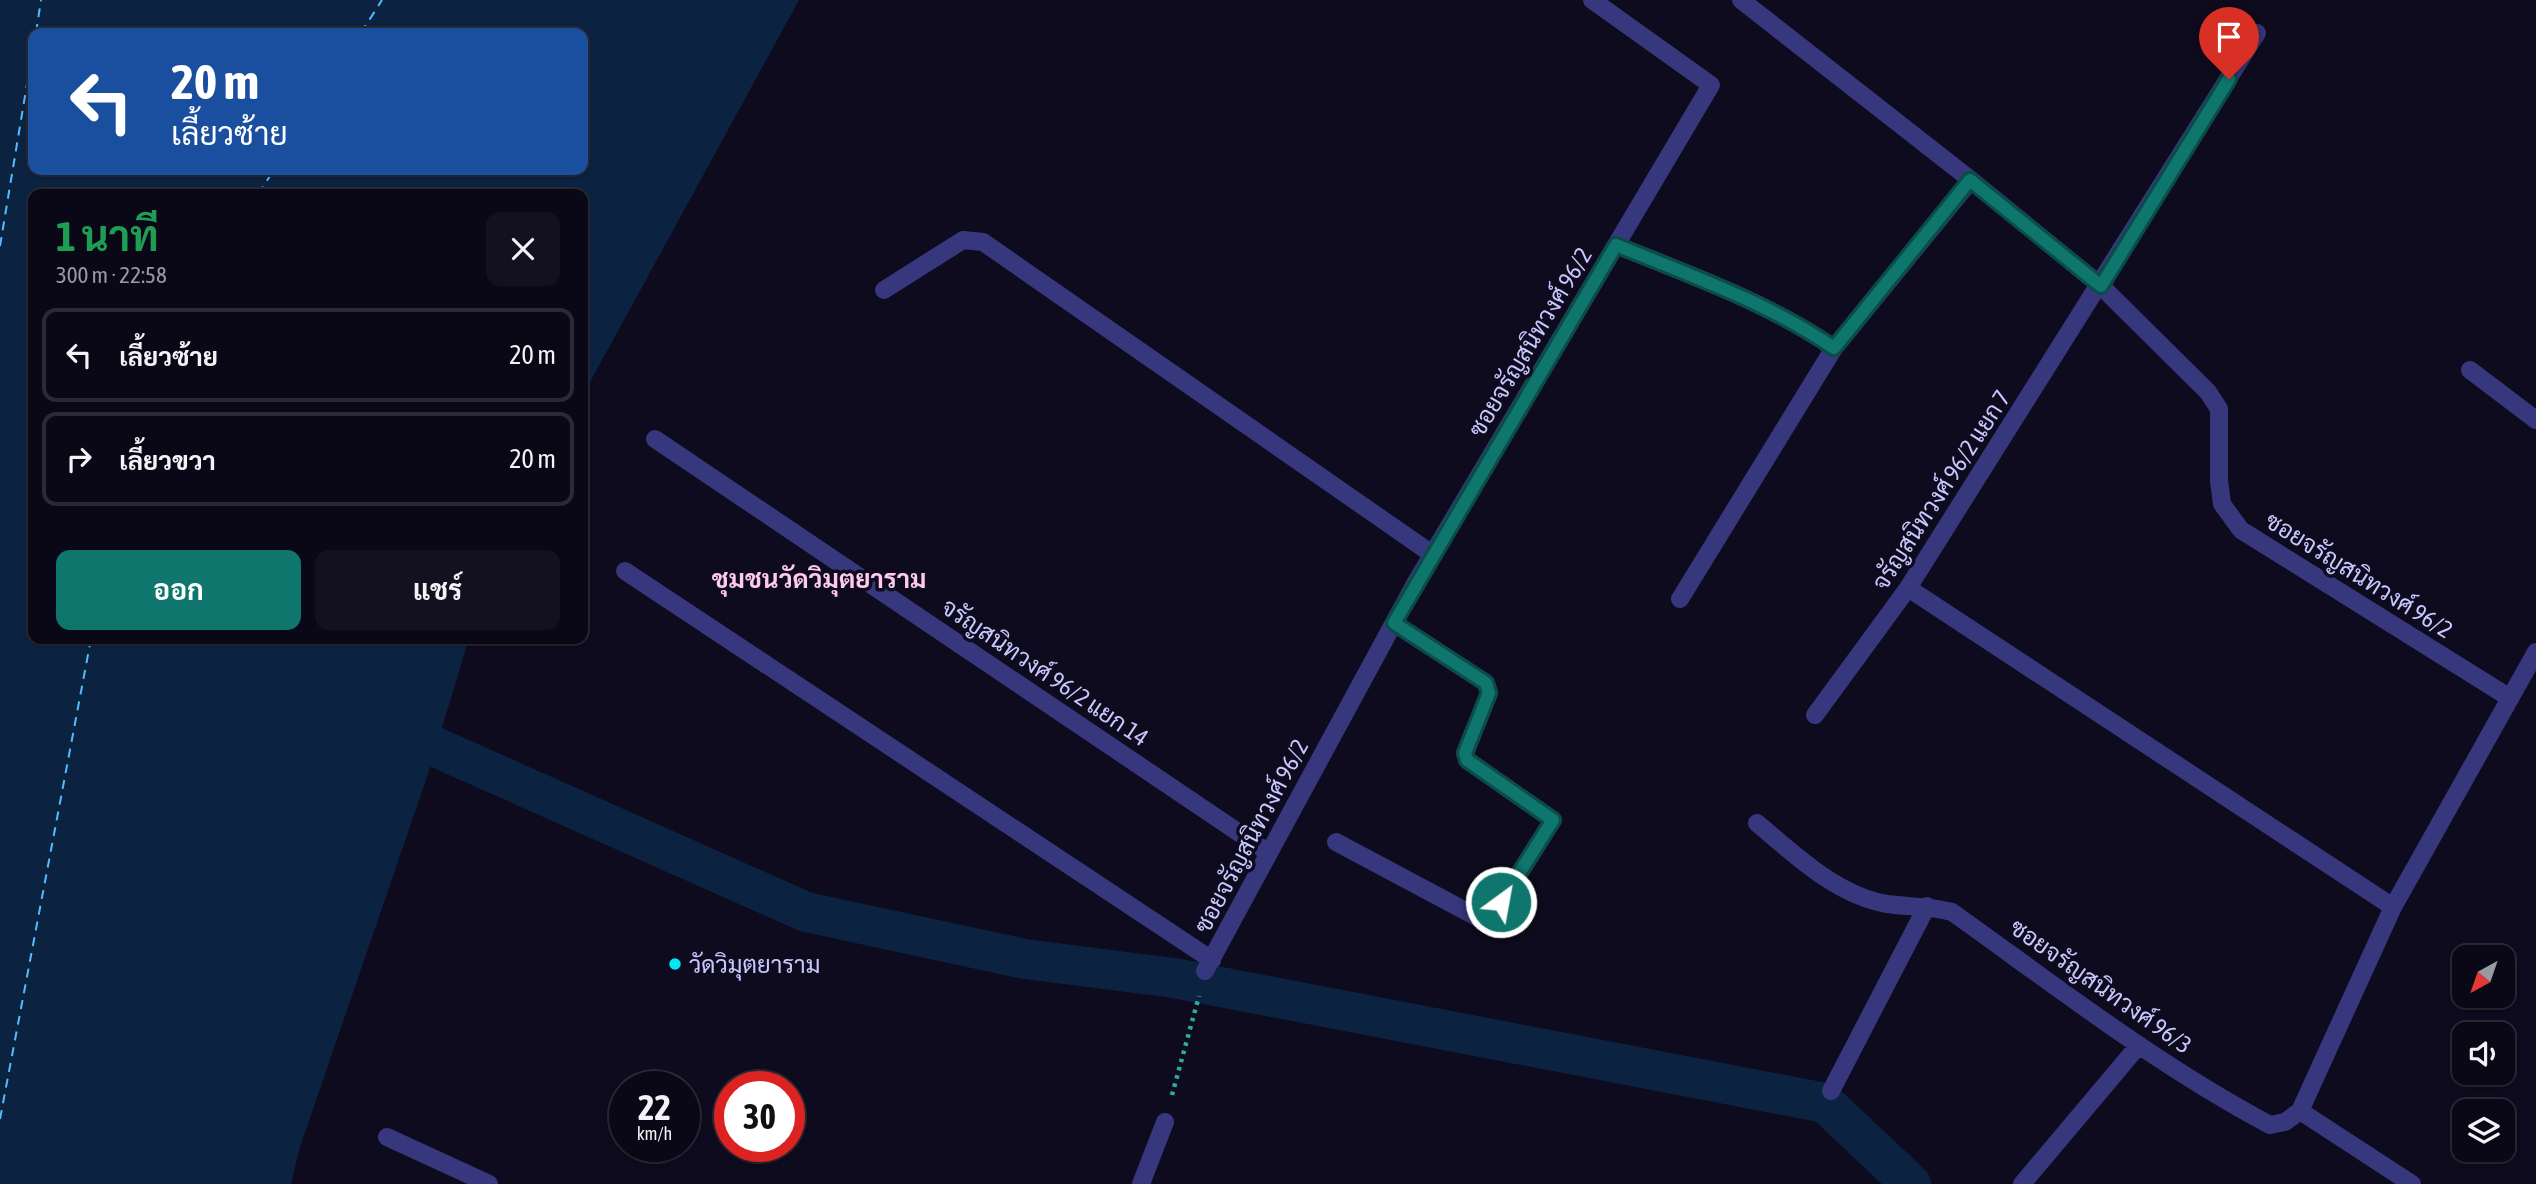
<!DOCTYPE html>
<html lang="th">
<meta charset="utf-8">
<style>
:root{--surface:#0a0816;--page:#13111f;--text:#f1f3f6;--muted:#999aa1;--line:#2a2935;--accent:#0f766e}
body{margin:0;font-family:"Asap Condensed",Sarabun,sans-serif;background:var(--page);color:var(--text);height:100vh;display:flex;flex-direction:column;font-size:26px;white-space:nowrap}
*{box-sizing:border-box;margin:0}
p{font-size:23px;color:var(--muted)}
.icon{flex:none;width:38px;height:38px;fill:none;stroke:currentColor;stroke-width:2;stroke-linecap:round;stroke-linejoin:round}
.map{position:relative;flex:1;overflow:hidden}
.panel{position:absolute;left:28px;top:189px;width:560px;height:455px;display:flex;flex-direction:column;background:var(--surface);border-radius:14px;box-shadow:0 2px 5px #0004,0 0 0 2px var(--line)}
.panel>*{flex:none}
.top-card{position:absolute;left:28px;top:28px;width:560px;height:147px;border-radius:14px;box-shadow:0 2px 5px #0004,0 0 0 2px var(--line);background:#1a4fa0;color:#fff;overflow:hidden}
.needle{width:46px;rotate:220deg}
.tools{position:absolute;left:2452px;top:945px;display:grid;gap:14px}
.tools a{display:grid;place-items:center;width:63px;height:63px;border-radius:14px;background:var(--surface);box-shadow:0 2px 5px #0004,0 0 0 2px var(--line);font-size:35px}
.speed{position:absolute;left:609px;top:1071px;display:flex;gap:14px;font-size:35px;font-weight:700;text-align:center}
.speed>*{display:grid;place-content:center;width:91px;height:91px;border-radius:50%;background:var(--surface);box-shadow:0 2px 5px #0004,0 0 0 2px var(--line);line-height:1}
.speed small{font-size:18px;font-weight:400}
.speed .limit{border:10px solid #d22;background:#fff;color:#111}
.pin{position:absolute;display:grid;place-items:center;width:60px;height:60px;color:#fff;margin:-72px -30px;border-radius:50% 50% 50% 0;rotate:-45deg;box-shadow:0 0 7px #0007}
.pin .icon{rotate:45deg}
.me{position:absolute;width:77px;margin:-38px;rotate:32deg;stroke-linejoin:round;filter:drop-shadow(0 0 5px #0008)}
.turn{display:flex;align-items:center;gap:24px;height:147px;padding:0 28px;font-size:32px}
.turn .icon{width:91px;height:91px;stroke-width:2.5}
.turn b{display:block;font-size:49px;line-height:60px}
.round{display:grid;place-items:center;flex:none;width:74px;height:74px;border-radius:14px;background:var(--page)}
.overview{display:flex;align-items:center;justify-content:space-between;height:119px;padding:0 28px}
h1{font-size:42px;font-weight:700;line-height:52px;color:#1e9e55}
.action{display:flex;gap:14px;margin-top:auto;padding:14px 28px}
.action a{flex:1;height:80px;border-radius:14px;background:var(--accent);color:#fff;font-size:28px;font-weight:700;line-height:80px;text-align:center}
.action a+a{background:var(--page);color:var(--text)}
ul{padding:0;list-style:none}
li{display:flex;align-items:center;gap:21px;height:94px;margin:0 14px 10px;padding:0 14px;border:4px solid var(--line);border-radius:14px}
li div{flex:1}
li b{display:block;font-size:26px}
li em{font-style:normal}
.map>svg:first-child{display:block}
.water{fill:#0b2341;fill-rule:evenodd}
.lines{fill:none;stroke-linecap:round;stroke-linejoin:round}
.canal{stroke:#0b2341;stroke-width:40}
.ferry{stroke:#5bf;stroke-width:2;stroke-dasharray:9 7;stroke-linecap:butt}
.path{stroke:#2cae9e;stroke-width:4.5;stroke-dasharray:3.5 5;stroke-linecap:butt}
.minor{stroke:#36377c;stroke-width:18}
.route-casing{stroke:#0a4d48;stroke-width:18}
.route{stroke:#0f766e;stroke-width:12}
.poi-dot{fill:#00e9f2;stroke:#0d0b1d;stroke-width:2.5}
.labels{text-anchor:middle;dominant-baseline:central;stroke-width:7;stroke-linejoin:round;paint-order:stroke}
.street-label{font-size:24px;fill:#cac7ff;stroke:#0d0b1d}
.poi-label{font-size:24px;fill:#cac7ff;stroke:#0d0b1d;text-anchor:start}
.neighbourhood-label{font-size:26px;font-weight:bold;fill:#ffc9ef;stroke:#0d0b1d}
</style>
<div class="map">
<svg width="2536" height="1184" viewBox="0 0 2536 1184">
<rect width="100%" height="100%" fill="#0d0b1d"/>
<path class="water" d="M0,0h799l-216,395v-201h-550v445h436l-43,141 -126,367 -9,37h-291zM33,33h550v137h-550z"/>
<g class="lines">
<path class="canal" d="M386,725l420,187 219,47 149,19 651,125 86,81"/>
<path class="ferry" d="M36,33l5,-33
M361,33l21,-33
M258,194l16,-24
M0,246l33,-198
M0,1119l91,-480"/>
<path class="path" d="M1172,1095l27,-99"/>
<path class="minor" d="M1741,0l230,180
M1616,245c74,30 153,58 218,103l137,-168 130,106 107,106 11,17v72l3,23 19,26 269,168
M884,290l79,-50 20,2 449,312
M2470,370l66,50
M655,439l614,414
M625,571l587,389
M1908,588l485,319
M1680,599l154,-251
M1815,715l93,-127 349,-555
M1757,823c37,31 80,73 130,81 22,3 43,2 65,8 104,74 205,153 318,213l15,-3 15,-11 93,-204 143,-255
M1336,842l152,81 65,-103 -86,-60 -2,-7 24,-60 -3,-10 -92,-60
M1205,971l211,-389 295,-497 -119,-85
M1831,1091l96,-185
M2300,1111l112,73
M387,1137l102,47
M1141,1184l24,-62
M2022,1184l117,-139"/>
</g>
<g class="lines">
<g class="route-casing">
<path id="route" d="M1501,902l52,-82 -86,-60 -2,-7 24,-60 -3,-10 -92,-60 222,-378c73,30 153,58 218,103l136,-168 131,106 128,-207"/>
</g>
<use href="#route" class="route"/>
</g>
<circle class="poi-dot" cx="675" cy="964" r="7"/>
<g class="labels">
<g class="street-label">
<text transform="translate(1530 342) rotate(-59)">ซอยจรัญสนิทวงศ์ 96/2</text>
<text transform="translate(1941 490) rotate(-57)">จรัญสนิทวงศ์ 96/2 แยก 7</text>
<text transform="translate(2359 575) rotate(32)">ซอยจรัญสนิทวงศ์ 96/2</text>
<text transform="translate(1045 672) rotate(34)">จรัญสนิทวงศ์ 96/2 แยก 14</text>
<text transform="translate(1251 836) rotate(-62)">ซอยจรัญสนิทวงศ์ 96/2</text>
<text transform="translate(2101 986) rotate(35)">ซอยจรัญสนิทวงศ์ 96/3</text>
</g>
<g class="poi-label">
<text x="689" y="964">วัดวิมุตยาราม</text>
</g>
<g class="neighbourhood-label">
<text x="819" y="579">ชุมชนวัดวิมุตยาราม</text>
</g>
</g>
</svg>
<div class="tools">
<a><svg class="needle" viewBox="-14 -14 28 28"><path d="M0-13l5 13h-10z" fill="#e53935"/><path d="M0 13l5-13h-10z" fill="#999aa1"/></svg></a>
<a><svg class="icon" aria-label="sound" viewBox="0 0 24 24"><path d="M4 9h4l5-4v14l-5-4H4zM17 9q2 3 0 6"/></svg></a>
<a><svg class="icon" aria-label="layers" viewBox="0 0 24 24"><path d="M12 4l9 5-9 5-9-5zM3 14l9 5 9-5"/></svg></a>
</div>
<div class="speed"><div>22<small>km/h</small></div><div class="limit">30</div></div>
<div class="pin" style="left:2229px;top:79px;background:#d93025"><svg class="icon" aria-label="arrive" viewBox="0 0 24 24"><path d="M6 21V4h12l-3 4 3 4H6"/></svg></div>
<svg class="me" style="left:1501px;top:902px" viewBox="-20 -20 40 40"><circle r="17" fill="#0f766e" stroke="#fff" stroke-width="3"/><path d="M0-11L8 9 0 5-8 9z" fill="#fff"/></svg>
<div class="top-card">
<div class="turn"><svg class="icon" aria-label="left" viewBox="0 0 24 24"><path d="M17 20v-9H6M10 6l-5 5 5 5"/></svg><div><b>20 m</b>เลี้ยวซ้าย</div></div>
</div>
<section class="panel">
<div class="overview"><div><h1>1 นาที</h1><p>300 m · 22:58</p></div><a class="round"><svg class="icon" aria-label="close" viewBox="0 0 24 24"><path d="M6 6l12 12M18 6L6 18"/></svg></a></div>
<ul>
<li><svg class="icon" aria-label="left" viewBox="0 0 24 24"><path d="M17 20v-9H6M10 6l-5 5 5 5"/></svg><div><b>เลี้ยวซ้าย</b></div><em>20 m</em></li>
<li><svg class="icon" aria-label="right" viewBox="0 0 24 24"><path d="M7 20v-9h11M14 6l5 5-5 5"/></svg><div><b>เลี้ยวขวา</b></div><em>20 m</em></li>
</ul>
<div class="action"><a>ออก</a><a>แชร์</a></div>
</section>
</div>
